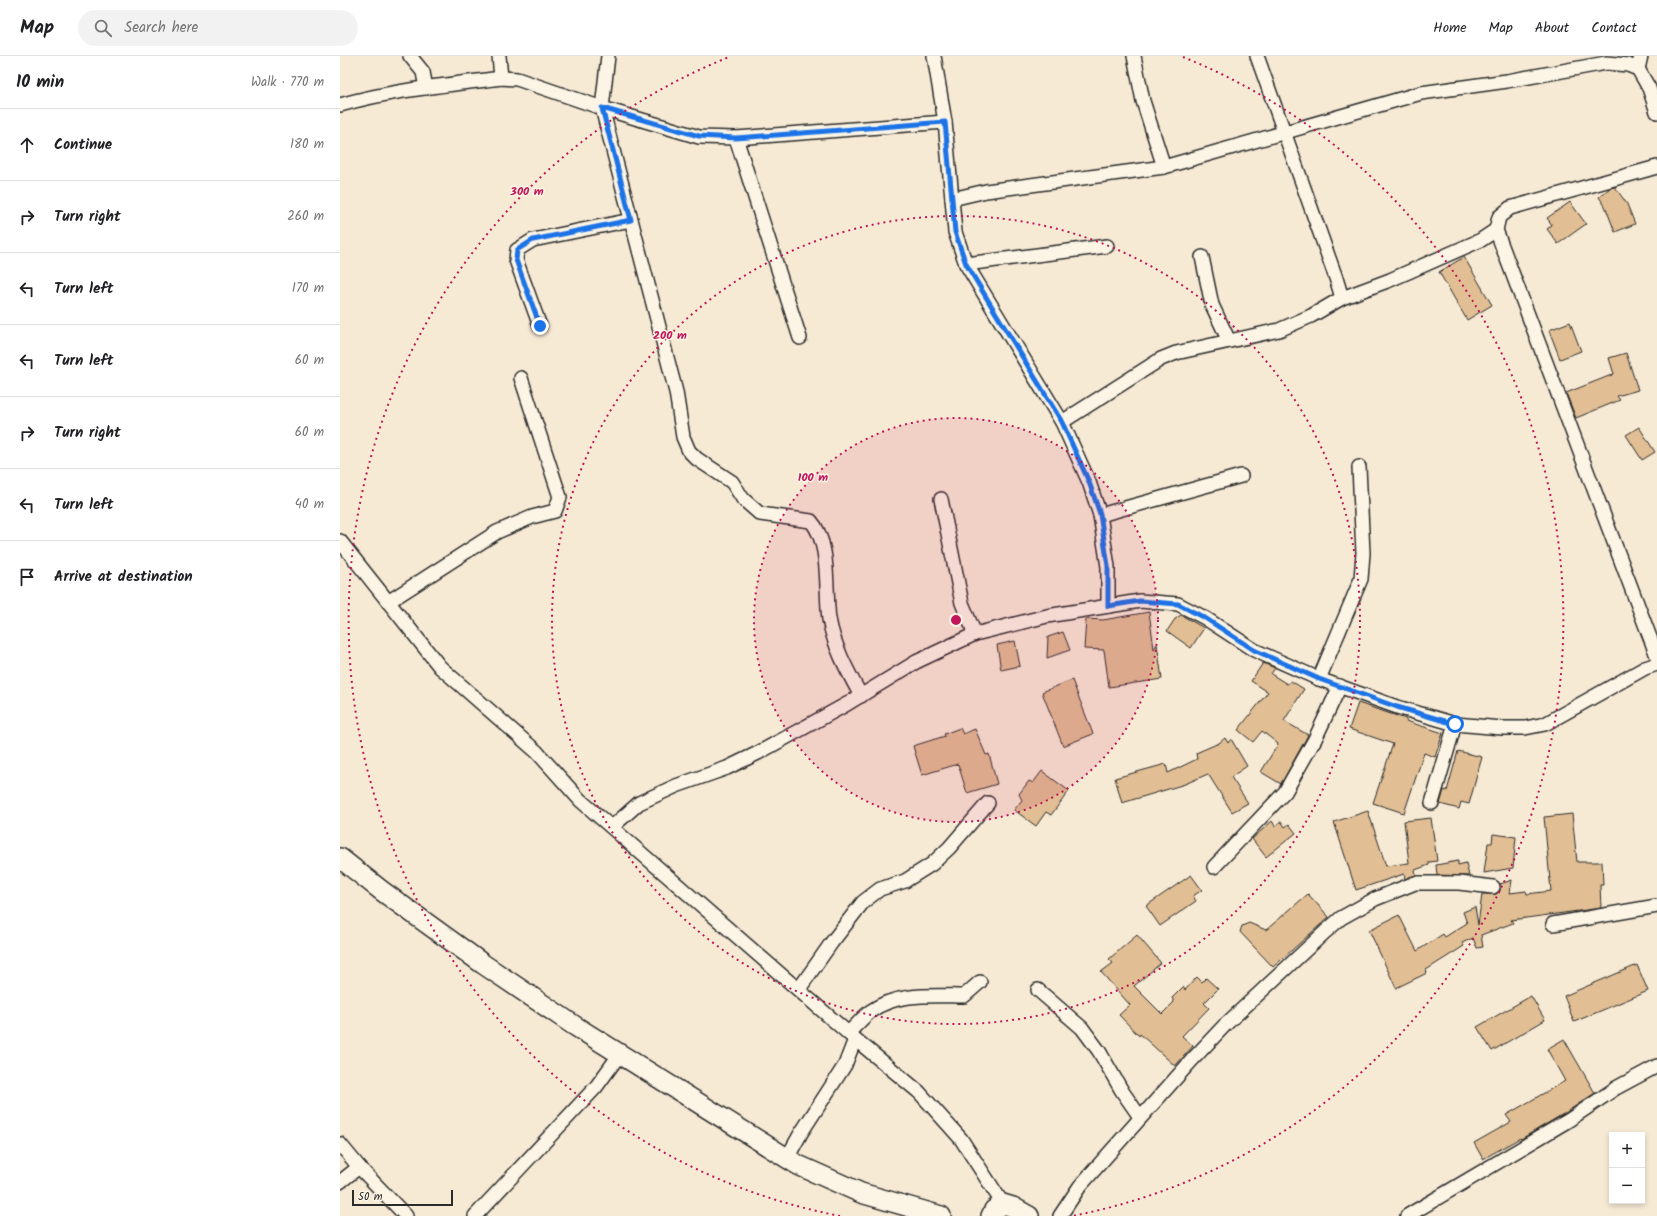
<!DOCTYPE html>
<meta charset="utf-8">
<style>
body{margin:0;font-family:Kalam,sans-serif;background:#f2f2f2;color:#202124}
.controls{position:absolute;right:12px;bottom:12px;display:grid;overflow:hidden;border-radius:0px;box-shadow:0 2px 6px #0003}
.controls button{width:36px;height:36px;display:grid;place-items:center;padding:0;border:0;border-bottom:1px solid #e0e0e0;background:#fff;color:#202124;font:20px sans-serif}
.scale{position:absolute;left:12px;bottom:10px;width:101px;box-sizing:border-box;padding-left:4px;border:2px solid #2b2b2b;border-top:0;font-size:11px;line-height:14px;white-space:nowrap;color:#2b2b2b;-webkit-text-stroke:3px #fcf5e5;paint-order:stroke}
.stop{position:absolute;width:12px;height:12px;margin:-9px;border:3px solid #1a73e8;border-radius:50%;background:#fff}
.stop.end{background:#1a73e8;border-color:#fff;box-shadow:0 1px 4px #0008}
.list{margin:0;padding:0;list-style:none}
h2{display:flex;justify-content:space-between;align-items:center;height:52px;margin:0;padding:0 16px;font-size:17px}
h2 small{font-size:13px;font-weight:400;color:#757577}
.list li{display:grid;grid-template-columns:26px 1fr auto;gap:12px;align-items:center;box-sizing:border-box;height:72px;padding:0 16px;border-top:1px solid #e0e0e0}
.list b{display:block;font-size:15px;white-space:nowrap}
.list em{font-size:13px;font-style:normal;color:#757577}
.icon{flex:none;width:22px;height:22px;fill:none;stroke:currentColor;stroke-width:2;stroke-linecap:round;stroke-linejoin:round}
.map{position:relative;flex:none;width:1317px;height:1160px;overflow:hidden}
header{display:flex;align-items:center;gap:24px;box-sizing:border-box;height:56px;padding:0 20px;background:#fff;border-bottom:1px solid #e0e0e0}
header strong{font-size:19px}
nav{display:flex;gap:22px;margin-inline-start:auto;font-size:14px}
.search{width:280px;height:36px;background:#f2f2f2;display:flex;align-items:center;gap:10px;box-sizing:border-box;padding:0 14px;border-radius:22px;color:#757577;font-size:15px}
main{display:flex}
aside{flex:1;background:#fff}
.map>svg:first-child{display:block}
.building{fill:#e1be93;stroke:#2b2b2b}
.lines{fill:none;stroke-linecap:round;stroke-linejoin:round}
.minor-casing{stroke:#2b2b2b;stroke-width:16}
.secondary-casing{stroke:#2b2b2b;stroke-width:22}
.minor{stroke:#fcf5e5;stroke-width:13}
.secondary{stroke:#fcf5e5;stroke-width:19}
.route{stroke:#1a73e8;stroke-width:5}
.ring{fill:none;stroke:#c2185b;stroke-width:2;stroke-dasharray:2 4}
.centre{fill:#c2185b;stroke:#fcf5e5;stroke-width:2}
.ring-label{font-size:12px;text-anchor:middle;font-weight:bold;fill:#c2185b;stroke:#fcf5e5;stroke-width:3;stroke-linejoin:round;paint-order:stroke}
</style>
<header>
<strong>Map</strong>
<div class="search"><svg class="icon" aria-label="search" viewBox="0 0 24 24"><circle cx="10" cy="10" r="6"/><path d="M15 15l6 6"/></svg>Search here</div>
<nav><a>Home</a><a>Map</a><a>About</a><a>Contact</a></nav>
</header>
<main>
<aside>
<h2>10 min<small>Walk · 770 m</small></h2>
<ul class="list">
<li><svg class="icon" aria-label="ahead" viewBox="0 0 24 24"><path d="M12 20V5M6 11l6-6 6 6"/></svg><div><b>Continue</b></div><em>180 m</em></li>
<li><svg class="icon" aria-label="right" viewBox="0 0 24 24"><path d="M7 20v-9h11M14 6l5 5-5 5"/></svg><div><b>Turn right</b></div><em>260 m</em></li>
<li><svg class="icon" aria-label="left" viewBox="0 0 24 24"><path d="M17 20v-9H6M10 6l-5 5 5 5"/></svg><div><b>Turn left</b></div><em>170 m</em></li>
<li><svg class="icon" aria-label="left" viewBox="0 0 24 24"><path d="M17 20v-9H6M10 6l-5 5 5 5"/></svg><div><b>Turn left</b></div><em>60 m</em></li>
<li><svg class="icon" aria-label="right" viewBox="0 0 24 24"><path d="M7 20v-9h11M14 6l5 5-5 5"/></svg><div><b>Turn right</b></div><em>60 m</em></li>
<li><svg class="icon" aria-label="left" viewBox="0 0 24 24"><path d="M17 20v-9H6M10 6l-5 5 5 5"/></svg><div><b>Turn left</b></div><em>40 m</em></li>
<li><svg class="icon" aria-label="arrive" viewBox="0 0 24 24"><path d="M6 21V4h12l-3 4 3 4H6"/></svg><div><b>Arrive at destination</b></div></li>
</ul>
</aside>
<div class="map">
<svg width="1317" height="1160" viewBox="0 0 1317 1160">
<rect width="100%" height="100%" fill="#f7ead5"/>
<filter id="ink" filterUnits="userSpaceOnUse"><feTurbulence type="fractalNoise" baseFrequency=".025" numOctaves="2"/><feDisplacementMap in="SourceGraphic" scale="8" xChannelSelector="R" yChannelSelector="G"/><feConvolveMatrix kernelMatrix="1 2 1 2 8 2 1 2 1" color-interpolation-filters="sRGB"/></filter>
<g filter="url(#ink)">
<g class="building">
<path d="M 1275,131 L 1287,148 L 1295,168 L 1275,176 L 1265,150 L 1259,141 L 1270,132 Z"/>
<path d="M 1230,146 L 1246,168 L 1218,188 L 1207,173 L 1212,169 L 1207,162 Z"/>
<path d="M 1124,201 L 1152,249 L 1127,264 L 1099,216 Z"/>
<path d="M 1230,266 L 1241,295 L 1220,303 L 1209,274 Z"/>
<path d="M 1286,297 L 1298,334 L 1277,340 L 1280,344 L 1236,362 L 1226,337 L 1274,318 L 1269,302 Z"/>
<path d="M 1299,371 L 1315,396 L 1302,404 L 1286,379 Z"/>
<path d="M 809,556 L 814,593 L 817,588 L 822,623 L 769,631 L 764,594 L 744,593 L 746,563 L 763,564 Z"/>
<path d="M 841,559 L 864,572 L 851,592 L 827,575 L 835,563 Z"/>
<path d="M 723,576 L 730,594 L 707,602 L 708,581 Z"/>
<path d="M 675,585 L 680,610 L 661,614 L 657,589 Z"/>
<path d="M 923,607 L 935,612 L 931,618 L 947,628 L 951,625 L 964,633 L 944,665 L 968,679 L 941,728 L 921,716 L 938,688 L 922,675 L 913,686 L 898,674 L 928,636 L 911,625 Z"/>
<path d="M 732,624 L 753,678 L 723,690 L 702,636 Z"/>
<path d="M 1018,647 L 1066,663 L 1066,665 L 1103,677 L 1095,701 L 1084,697 L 1064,757 L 1033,747 L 1053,688 L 1009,673 Z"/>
<path d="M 620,672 L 623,678 L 635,673 L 646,699 L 649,698 L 657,728 L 627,737 L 618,708 L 582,719 L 573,690 L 605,680 L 604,678 Z"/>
<path d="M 885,682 L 888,687 L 891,683 L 907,710 L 891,721 L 908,747 L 892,756 L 868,718 L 845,728 L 782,747 L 775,722 L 826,708 L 828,717 L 857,703 L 856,697 L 879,687 Z"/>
<path d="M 1118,695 L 1142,701 L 1129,748 L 1121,746 L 1119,753 L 1100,748 L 1104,734 L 1107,735 Z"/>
<path d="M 702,715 L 729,735 L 711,759 L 706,756 L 696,770 L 674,754 L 682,744 L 679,738 L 689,725 L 693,727 Z"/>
<path d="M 1028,755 L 1046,810 L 1069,807 L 1064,765 L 1091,762 L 1097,805 L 1089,806 L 1089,809 L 1075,814 L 1076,819 L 1065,823 L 1064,818 L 1016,834 L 994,766 Z"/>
<path d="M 1232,758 L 1237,806 L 1262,806 L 1263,829 L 1260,829 L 1261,852 L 1171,864 L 1173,867 L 1141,879 L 1143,891 L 1137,892 L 1133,882 L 1122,887 L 1124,890 L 1086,914 L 1087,917 L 1056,932 L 1029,874 L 1059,859 L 1077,895 L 1103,878 L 1105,881 L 1127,867 L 1123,856 L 1135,851 L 1138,869 L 1142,838 L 1156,838 L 1160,835 L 1160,828 L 1172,824 L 1170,837 L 1186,835 L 1187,838 L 1211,835 L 1204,761 Z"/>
<path d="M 932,765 L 935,770 L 941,765 L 945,771 L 949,768 L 956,777 L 926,801 L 912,783 Z"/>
<path d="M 1153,778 L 1176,781 L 1173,812 L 1144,817 L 1148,787 L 1152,787 Z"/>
<path d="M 1118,805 L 1118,809 L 1126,807 L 1129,820 L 1097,819 L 1096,809 Z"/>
<path d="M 851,819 L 862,834 L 853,840 L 856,845 L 820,870 L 806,850 Z"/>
<path d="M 968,838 L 989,861 L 933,911 L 900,876 L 902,870 L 909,867 L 926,874 Z"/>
<path d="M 797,879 L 821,907 L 794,930 L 822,958 L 834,946 L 832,942 L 843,931 L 845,934 L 857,921 L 862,926 L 866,922 L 878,933 L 864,947 L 869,952 L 842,980 L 853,990 L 835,1010 L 800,978 L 799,980 L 779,959 L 790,949 L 761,916 L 773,907 L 769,903 Z"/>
<path d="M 1297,909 L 1308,935 L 1234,966 L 1224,940 Z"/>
<path d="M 1191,940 L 1205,964 L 1152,995 L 1137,971 Z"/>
<path d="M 1224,983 L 1255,1037 L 1225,1057 L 1181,1083 L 1180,1082 L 1143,1103 L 1134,1087 L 1171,1066 L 1166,1059 L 1225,1025 L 1207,993 Z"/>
</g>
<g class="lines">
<g class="minor-casing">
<g id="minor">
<path d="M 70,0 L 83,16 L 86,32"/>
<path d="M 159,0 L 161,22"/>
<path d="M 268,0 L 262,52 L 336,336 L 343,381 L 349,395 L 357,403 L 392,426 L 403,443 L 420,458 L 471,465 C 491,487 485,534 489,563 C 494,591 508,616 521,640"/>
<path d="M 594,0 L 605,66 L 615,176 L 626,208 L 722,366 L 749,426 L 760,459 L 768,511 L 768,550"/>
<path d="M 794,0 L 803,45 L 824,111"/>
<path d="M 917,0 L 996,222 L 1002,242"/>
<path d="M 1298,13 L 1301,0"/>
<path d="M 0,49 C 52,34 107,29 161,22 L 177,23 L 262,52 L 359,81 L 396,82 L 605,66"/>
<path d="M 396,82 L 460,282"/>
<path d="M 1317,111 L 1170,152 L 1159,161 L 1156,174 L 1317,600"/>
<path d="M 612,143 L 646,135 L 824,111 L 1081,37 L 1167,25 L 1266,7 L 1288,9 L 1298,13 L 1309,32 L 1317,56"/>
<path d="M 862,201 L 872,249 L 889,285"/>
<path d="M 626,208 L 767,190"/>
<path d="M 200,270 L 176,204 L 177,194 L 193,184 L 291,164"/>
<path d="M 722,366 L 821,303 L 836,297 L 939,274 L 971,260 L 1002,242 L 1050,224 L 1141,184 L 1156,174"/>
<path d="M 601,443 L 622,547 L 635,578"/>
<path d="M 760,459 L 901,420"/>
<path d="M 0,485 L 100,611 L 197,696 L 240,744 L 515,983 L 579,1036 L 621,1083 L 663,1148"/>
<path d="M 48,546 L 157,476 L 192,461 L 215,455 L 220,441 L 181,322"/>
<path d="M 979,623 L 1021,523 L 1023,497 L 1019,411"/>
<path d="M 1092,747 L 1115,668"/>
<path d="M 272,771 L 299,747 L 336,730 L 387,712 L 418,697 L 507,648 L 576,606 L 635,578 L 707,560 L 800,545 L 838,548 L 865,562 L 914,594 L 979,623 L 1057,651 L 1115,668 L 1162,672 L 1185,672 L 1205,668 L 1305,612 L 1317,608"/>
<path d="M 874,811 L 945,736 L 975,683 L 1000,630"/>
<path d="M 1213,868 L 1317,850"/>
<path d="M 459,933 L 492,886 L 523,846 L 540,833 L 565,825 L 592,808 L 609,792 L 648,747"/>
<path d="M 698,934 L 742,972 L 759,995 L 782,1035 L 800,1061"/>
<path d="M 508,977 C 516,970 523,961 531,955 C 557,936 594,940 624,940 L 640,926"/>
<path d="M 0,1088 L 19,1111 L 66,1160"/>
<path d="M 447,1102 L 461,1077 L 505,1009 L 515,983"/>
<path d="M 0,1126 L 19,1111"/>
<path d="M 135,1160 L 256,1031 L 280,998"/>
<path d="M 720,1160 L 740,1130 L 852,1004 L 884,970 L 985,876 L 1001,862 L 1035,843 L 1075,827 L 1119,827 L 1153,831"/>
<path d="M 1067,1160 L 1229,1064 L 1276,1032 L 1317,1010"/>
</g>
</g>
<g class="secondary-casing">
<g id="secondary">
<path d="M 0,802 L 42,835 L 143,908 L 235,970 L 458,1109 L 521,1137 L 601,1160"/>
<path d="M 651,1160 L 654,1154 L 663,1148 L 673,1151 L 689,1160"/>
</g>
</g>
<use href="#minor" class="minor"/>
<use href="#secondary" class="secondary"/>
</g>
</g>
<g class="lines" filter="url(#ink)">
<path class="route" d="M 200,270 L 176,204 L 177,194 L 193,184 L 291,164 L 262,52 L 359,80 L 396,82 L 605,66 L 615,176 L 626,208 L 722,366 L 749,426 L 760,458 L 768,510 L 768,550 L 800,545 L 838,548 L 865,562 L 914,594 L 979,623 L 1057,651 L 1115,668"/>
</g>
<circle cx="616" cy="564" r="202" fill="#c2185b" fill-opacity=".12"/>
<g class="ring">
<circle cx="616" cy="564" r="202"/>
<circle cx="616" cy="564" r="404"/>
<path d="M500 1160A607 607 0 0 1 389 1M843 1A607 607 0 0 1 732 1160"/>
</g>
<circle cx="616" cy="564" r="6" class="centre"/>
<g class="ring-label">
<text x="187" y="139">300 m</text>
<text x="330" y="283">200 m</text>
<text x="473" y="425">100 m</text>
</g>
</svg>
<div class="controls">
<button>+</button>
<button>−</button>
</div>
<div class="scale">50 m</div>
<div class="stop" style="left:1115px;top:668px"></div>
<div class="stop end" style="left:200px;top:270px"></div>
</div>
</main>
